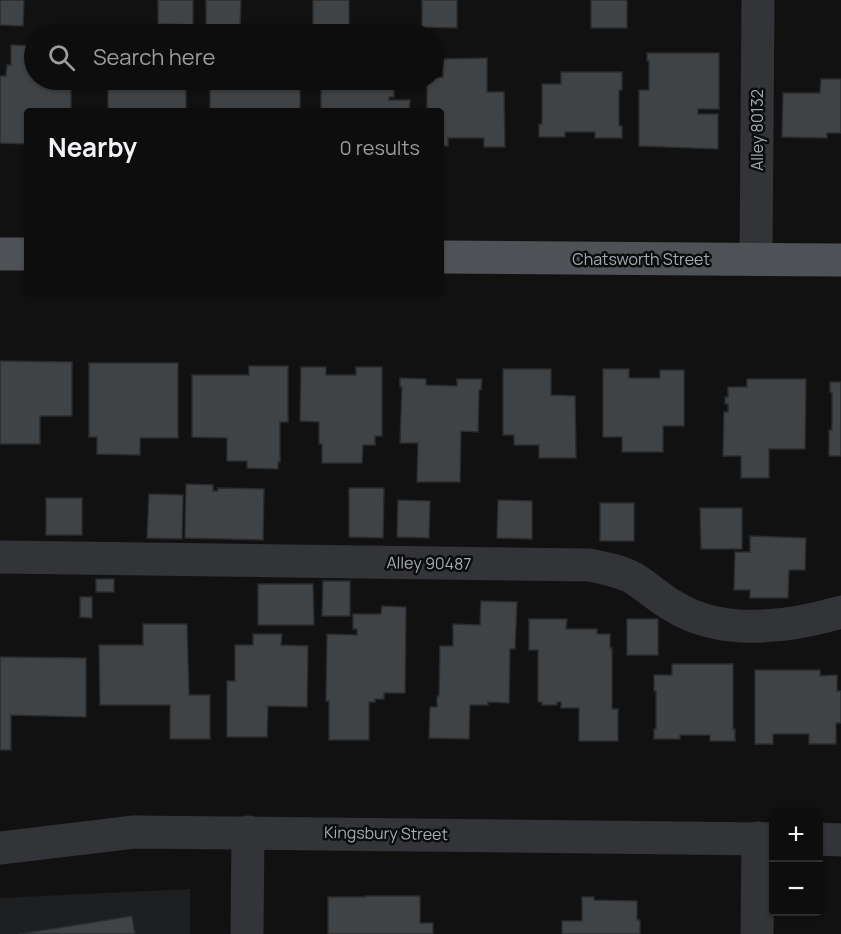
<!DOCTYPE html>
<meta charset="utf-8">
<style>
body{margin:0;font-family:Manrope,sans-serif;background:#1b1b1c;color:#f1f3f6}
.controls{position:absolute;right:18px;bottom:18px;display:grid;overflow:hidden;border-radius:6px;box-shadow:0 2px 4px #0004}
.controls button{width:54px;height:54px;display:grid;place-items:center;padding:0;border:0;border-bottom:2px solid #2d2d2e;background:#0d0d0e;color:#f1f3f6;font:30px sans-serif}
.list{margin:0;padding:0;list-style:none}
h2{display:flex;justify-content:space-between;align-items:center;height:78px;margin:0;padding:0 24px;font-size:26px}
h2 small{font-size:20px;font-weight:400;color:#9a9c9e}
.icon{flex:none;width:33px;height:33px;fill:none;stroke:currentColor;stroke-width:2;stroke-linecap:round;stroke-linejoin:round}
.map{position:relative;flex:none;width:841px;height:934px;overflow:hidden}
.search{position:absolute;background:#0d0d0e;box-shadow:0 2px 4px #0004;left:24px;top:24px;width:420px;height:66px;display:flex;align-items:center;gap:15px;box-sizing:border-box;padding:0 21px;border-radius:33px;color:#9a9c9e;font-size:22px}
.panel{position:absolute;background:#0d0d0e;box-shadow:0 2px 4px #0004;left:24px;top:108px;width:420px;height:186px;border-radius:6px}
.map>svg:first-child{display:block}
.built{fill:#1d1e1f}
.building{fill:#404345;stroke:#2b2c2e;stroke-width:1.5}
.lines{fill:none;stroke-linecap:round;stroke-linejoin:round}
.minor{stroke:#323437;stroke-width:33}
.major{stroke:#4e5256;stroke-width:33}
.labels{text-anchor:middle;dominant-baseline:central;stroke-width:5;stroke-linejoin:round;paint-order:stroke}
.street-label{font-size:16px;fill:#a3acb3;stroke:#0c0c0d}
</style>
<div class="map">
<svg width="841" height="934" viewBox="0 0 841 934">
<rect width="100%" height="100%" fill="#111112"/>
<path class="built" d="M 190,889 L 190,934 L 0,934 L 0,898 Z"/>
<g class="building">
<path d="M 0,0 L 24,0 L 23,26 L 0,25 Z"/>
<path d="M 158,0 L 193,0 L 193,25 L 158,24 Z"/>
<path d="M 206,0 L 241,0 L 240,29 L 229,29 L 229,26 L 206,25 Z"/>
<rect x="313" y="0" width="36" height="26"/>
<path d="M 422,0 L 457,0 L 457,28 L 422,27 Z"/>
<rect x="591" y="0" width="36" height="28"/>
<path d="M 176,26 L 193,27 L 193,34 L 176,34 Z"/>
<path d="M 11,45 L 34,46 L 34,80 L 71,80 L 71,111 L 27,111 L 27,144 L 0,143 L 0,76 L 6,76 L 7,65 L 11,65 Z"/>
<path d="M 647,53 L 719,53 L 719,109 L 698,109 L 698,114 L 718,114 L 718,149 L 639,146 L 639,90 L 649,90 L 649,61 L 647,61 Z"/>
<path d="M 487,58 L 487,92 L 504,92 L 505,147 L 484,147 L 484,138 L 448,138 L 448,146 L 441,146 L 441,111 L 427,111 L 427,80 L 443,77 L 443,59 Z"/>
<path d="M 561,72 L 622,72 L 622,90 L 619,90 L 619,126 L 622,126 L 622,138 L 595,138 L 595,132 L 565,132 L 565,137 L 539,137 L 539,124 L 542,124 L 542,84 L 561,84 Z"/>
<path d="M 821,79 L 841,79 L 841,133 L 827,133 L 827,138 L 782,137 L 783,93 L 820,93 Z"/>
<rect x="108" y="80" width="78" height="31"/>
<path d="M 205,80 L 300,80 L 300,111 L 210,111 L 210,85 L 205,85 Z"/>
<path d="M 321,80 L 394,80 L 394,97 L 389,97 L 389,100 L 410,100 L 409,111 L 321,111 Z"/>
<path d="M 0,361 L 72,362 L 72,416 L 40,416 L 40,444 L 0,444 Z"/>
<path d="M 89,363 L 178,363 L 178,438 L 140,438 L 140,455 L 97,454 L 97,437 L 89,437 Z"/>
<path d="M 249,366 L 288,366 L 288,422 L 280,422 L 280,462 L 278,462 L 278,469 L 247,468 L 247,461 L 227,461 L 227,438 L 192,437 L 192,375 L 249,375 Z"/>
<path d="M 301,367 L 326,367 L 326,375 L 356,375 L 356,367 L 382,367 L 382,436 L 375,436 L 375,445 L 363,445 L 362,463 L 322,463 L 322,444 L 319,444 L 319,422 L 300,421 Z"/>
<path d="M 503,369 L 551,369 L 551,395 L 575,396 L 576,458 L 539,458 L 539,445 L 514,445 L 514,435 L 503,435 Z"/>
<path d="M 603,369 L 629,369 L 629,378 L 660,378 L 660,370 L 684,370 L 684,426 L 663,426 L 663,452 L 622,452 L 622,437 L 603,437 Z"/>
<path d="M 400,378 L 426,379 L 426,385 L 457,386 L 457,379 L 482,379 L 481,390 L 479,390 L 478,432 L 461,431 L 460,482 L 417,482 L 418,443 L 400,443 L 402,387 L 400,387 Z"/>
<path d="M 747,379 L 806,379 L 805,449 L 769,449 L 769,478 L 741,478 L 741,456 L 723,456 L 724,412 L 728,412 L 728,404 L 725,404 L 725,397 L 728,397 L 728,387 L 747,387 Z"/>
<path d="M 830,382 L 841,382 L 841,456 L 829,456 L 829,430 L 832,430 L 832,392 L 830,392 Z"/>
<path d="M 186,484 L 213,485 L 213,491 L 218,491 L 218,488 L 264,489 L 263,540 L 185,538 Z"/>
<path d="M 349,488 L 384,488 L 383,538 L 349,537 Z"/>
<path d="M 149,494 L 183,495 L 182,539 L 147,538 Z"/>
<rect x="46" y="498" width="36" height="37"/>
<path d="M 398,500 L 430,501 L 429,538 L 397,537 Z"/>
<path d="M 498,500 L 532,501 L 532,539 L 497,538 Z"/>
<rect x="600" y="503" width="34" height="38"/>
<path d="M 700,508 L 742,508 L 742,549 L 701,549 Z"/>
<path d="M 750,536 L 806,538 L 805,570 L 789,570 L 788,598 L 750,598 L 750,590 L 734,590 L 735,552 L 750,552 Z"/>
<rect x="96" y="579" width="18" height="13"/>
<path d="M 323,581 L 350,581 L 350,616 L 322,616 Z"/>
<path d="M 258,584 L 313,584 L 314,625 L 258,625 Z"/>
<path d="M 80,597 L 92,597 L 92,618 L 80,617 Z"/>
<path d="M 481,601 L 517,602 L 515,649 L 510,649 L 509,703 L 488,702 L 488,705 L 470,705 L 469,739 L 429,738 L 430,707 L 437,707 L 437,696 L 439,696 L 440,646 L 453,646 L 453,624 L 480,625 Z"/>
<path d="M 382,606 L 406,607 L 405,693 L 384,693 L 384,699 L 375,699 L 375,702 L 369,702 L 369,740 L 329,740 L 329,701 L 326,701 L 327,634 L 357,635 L 357,629 L 353,629 L 353,614 L 381,614 Z"/>
<path d="M 529,619 L 567,619 L 566,629 L 597,629 L 597,634 L 610,634 L 610,648 L 612,648 L 612,709 L 618,709 L 618,741 L 579,741 L 579,708 L 561,708 L 561,702 L 557,702 L 557,705 L 542,705 L 542,702 L 538,702 L 538,650 L 529,650 Z"/>
<rect x="627" y="619" width="31" height="36"/>
<path d="M 143,624 L 187,624 L 189,695 L 210,695 L 210,739 L 170,739 L 170,705 L 100,705 L 99,645 L 143,645 Z"/>
<path d="M 253,634 L 282,634 L 281,645 L 308,646 L 307,707 L 268,706 L 267,737 L 227,737 L 227,681 L 235,681 L 235,645 L 253,645 Z"/>
<path d="M 0,657 L 86,658 L 86,717 L 11,715 L 11,750 L 0,750 Z"/>
<path d="M 672,664 L 733,664 L 733,729 L 735,729 L 735,741 L 710,741 L 710,735 L 680,735 L 680,739 L 654,739 L 654,729 L 656,729 L 656,691 L 654,691 L 654,675 L 672,675 Z"/>
<path d="M 755,670 L 820,670 L 820,676 L 837,675 L 837,691 L 841,691 L 841,723 L 836,723 L 836,744 L 809,744 L 809,734 L 773,734 L 773,744 L 755,744 Z"/>
<path d="M 365,896 L 420,896 L 420,923 L 433,923 L 433,934 L 328,934 L 328,897 L 365,897 Z"/>
<path d="M 582,897 L 594,897 L 594,900 L 637,901 L 637,920 L 640,920 L 640,934 L 562,934 L 562,921 L 582,921 Z"/>
<path d="M 132,916 L 135,934 L 19,934 Z"/>
</g>
<g class="lines">
<g class="minor">
<path d="M 756,259 L 758,0"/>
<path d="M 0,557 L 589,565 C 604,568 620,571 633,578 C 648,587 660,599 675,607 C 724,637 789,627 841,612"/>
<path d="M 818,839 L 841,840"/>
<path d="M 0,848 L 134,832 L 774,839"/>
<path d="M 247,934 L 248,832"/>
<path d="M 757,934 L 758,838"/>
</g>
<g class="major">
<path d="M 0,254 L 27,254"/>
<path d="M 441,257 L 841,260"/>
</g>
</g>
<g class="labels">
<g class="street-label">
<text transform="translate(757 130) rotate(-90)">Alley 80132</text>
<text x="641" y="259">Chatsworth Street</text>
<text transform="translate(429 563) rotate(1)">Alley 90487</text>
<text transform="translate(386 833) rotate(1)">Kingsbury Street</text>
</g>
</g>
</svg>
<div class="controls">
<button>+</button>
<button>−</button>
</div>
<div class="search"><svg class="icon" aria-label="search" viewBox="0 0 24 24"><circle cx="10" cy="10" r="6"/><path d="M15 15l6 6"/></svg>Search here</div>
<section class="panel">
<h2>Nearby<small>0 results</small></h2>
<ul class="list">
</ul>
</section>
</div>
